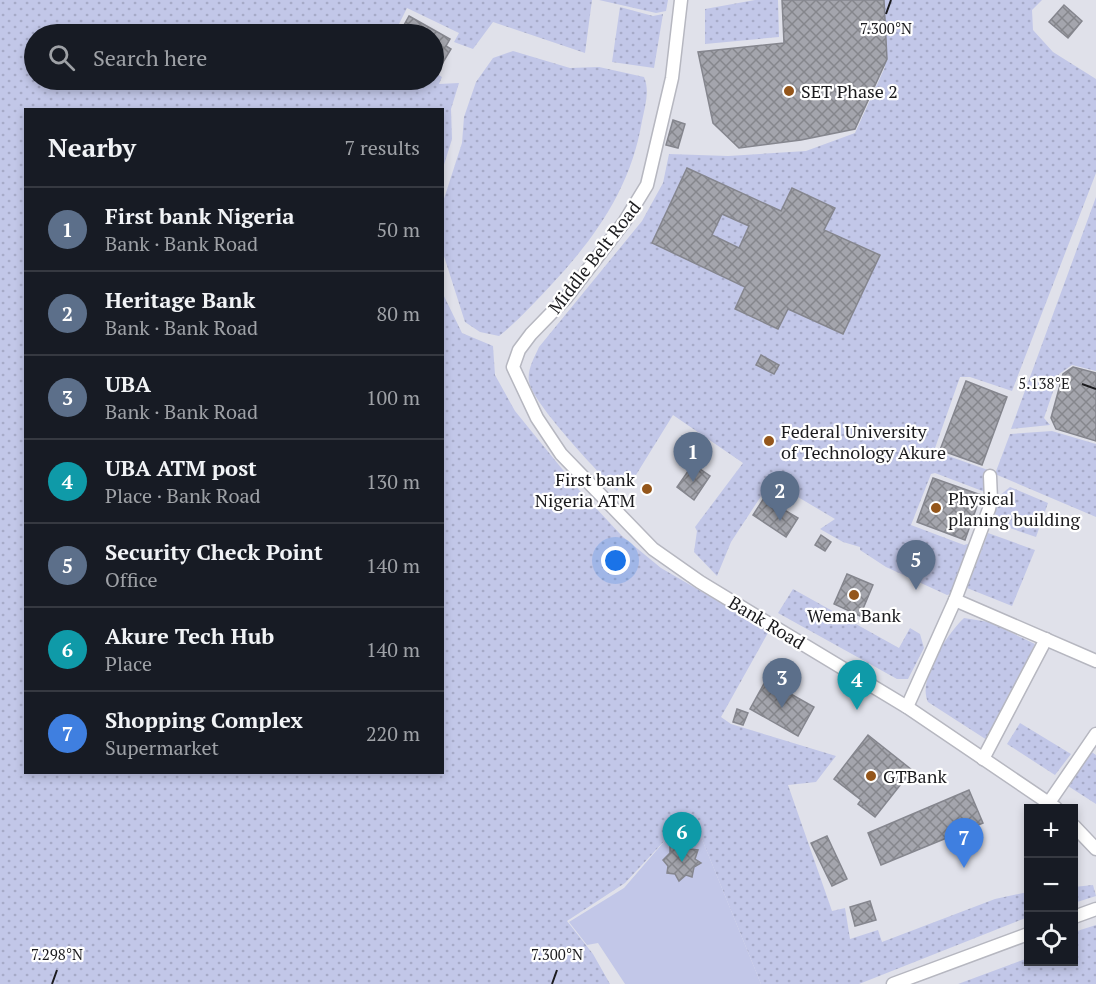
<!DOCTYPE html>
<meta charset="utf-8">
<style>
body{margin:0;font-family:"PT Serif",serif;background:#20242c;color:#f1f3f6}
.controls{position:absolute;right:18px;bottom:18px;display:grid;overflow:hidden;border-radius:0px;box-shadow:0 3px 9px #0003}
.controls button{width:54px;height:54px;display:grid;place-items:center;padding:0;border:0;border-bottom:2px solid #363941;background:#171b24;color:#f1f3f6;font:30px sans-serif}
.you{position:absolute;left:616px;top:561px;width:21px;height:21px;margin:-15px;border:4px solid #fff;border-radius:50%;background:#1a73e8;box-shadow:0 0 0 9px #1a73e833}
.badge{display:grid;place-items:center;width:39px;height:39px;border-radius:50%;background:#c7ac93;color:#fff;font-size:20px;font-weight:700}
.pin{position:absolute;translate:-50% -50px;filter:drop-shadow(0 2px 3px #0008)}
.pin::after{content:'';position:absolute;top:32px;width:21px;height:18px;background:inherit;clip-path:polygon(0 0,100% 0,50% 100%)}
.list{margin:0;padding:0;list-style:none}
h2{display:flex;justify-content:space-between;align-items:center;height:78px;margin:0;padding:0 24px;font-size:26px}
h2 small{font-size:20px;font-weight:400;color:#9ea1a6}
.list li{display:grid;grid-template-columns:39px 1fr auto;gap:18px;align-items:center;box-sizing:border-box;height:84px;padding:0 24px;border-top:2px solid #363941}
.list b{display:block;font-size:22px;white-space:nowrap}
.list p{margin:0;font-size:20px;white-space:nowrap;color:#9ea1a6}
.list em{font-size:20px;font-style:normal;color:#9ea1a6}
.icon{flex:none;width:33px;height:33px;fill:none;stroke:currentColor;stroke-width:2;stroke-linecap:round;stroke-linejoin:round}
.map{position:relative;flex:none;width:1096px;height:984px;overflow:hidden}
.search{position:absolute;background:#171b24;box-shadow:0 3px 9px #0003;left:24px;top:24px;width:420px;height:66px;display:flex;align-items:center;gap:15px;box-sizing:border-box;padding:0 21px;border-radius:33px;color:#9ea1a6;font-size:22px}
.panel{position:absolute;background:#171b24;box-shadow:0 3px 9px #0003;left:24px;top:108px;width:420px;height:666px;border-radius:0px}
.map>svg:first-child{display:block}
.grass{fill:url(#grass-dots)}
.green{fill:#c2c7e8}
.building{fill:url(#building-cross-hatch);stroke:#85868e;stroke-width:1.5;fill-rule:evenodd}
.lines{fill:none;stroke-linecap:round;stroke-linejoin:round}
.street-casing{stroke:#b6b7c0;stroke-width:15}
.street{stroke:#fff;stroke-width:12}
.ticks{fill:none;stroke:#1b1b1e;stroke-width:2}
.poi-dot{fill:#94561b;stroke:#fff;stroke-width:2}
.labels{text-anchor:middle;dominant-baseline:central;stroke-width:4.5;stroke-linejoin:round;paint-order:stroke}
.poi-label{font-size:18px;fill:#1b1b1e;stroke:#fff;text-anchor:start}
.street-label{font-size:18px;fill:#1b1b1e;stroke:#fff}
.ticks-label{font-size:15px;text-anchor:middle;fill:#1b1b1e;stroke:#fff;stroke-width:4.5;stroke-linejoin:round;paint-order:stroke}
</style>
<div class="map">
<svg width="1096" height="984" viewBox="0 0 1096 984">
<defs>
<pattern id="grass-dots" width="8" height="8" patternUnits="userSpaceOnUse" patternTransform="scale(1.5)"><rect width="8" height="8" fill="#c2c7e8"/><path d="M2 2h.1M6 6h.1" fill="none" stroke="#a6aac7" stroke-width="1.8" stroke-linecap="round"/></pattern>
<pattern id="building-cross-hatch" width="8" height="8" patternUnits="userSpaceOnUse" patternTransform="scale(1.5)"><rect width="8" height="8" fill="#a4a5ad"/><path d="M0 0l8 8M0 8l8-8" fill="none" stroke="#85868c"/></pattern>
</defs>
<rect width="100%" height="100%" fill="#e0e1ea"/>
<g class="grass">
<path d="M 0,0 L 592,0 L 585,53 L 493,22 L 473,49 L 454,42 L 459,33 L 407,8 L 394,34 L 34,34 L 34,80 L 430,80 L 437,74 L 442,77 L 439,84 L 459,83 L 451,109 L 452,139 L 443,168 L 442,110 L 26,110 L 26,772 L 442,772 L 443,294 L 462,333 L 493,346 L 495,375 L 515,411 L 580,491 L 622,536 L 661,568 L 769,631 L 721,717 L 731,724 L 836,756 L 816,782 L 788,785 L 832,911 L 845,908 L 850,939 L 878,930 L 882,942 L 995,899 L 1028,892 L 1028,917 L 859,984 L 761,984 L 697,827 L 669,836 L 625,883 L 567,921 L 593,954 L 610,984 L 0,984 Z"/>
<path d="M 599,0 L 668,0 L 666,11 L 656,13 Z"/>
<path d="M 755,0 L 778,0 L 779,37 L 705,44 L 705,9 Z"/>
<path d="M 882,0 L 1042,0 L 1032,10 L 1033,30 L 1053,52 L 1096,79 L 1096,173 L 1012,391 L 970,377 L 960,377 L 934,451 L 988,470 L 985,492 L 935,473 L 931,474 L 911,525 L 964,545 L 971,543 L 951,594 L 947,595 L 886,567 L 860,550 L 860,547 L 843,542 L 820,529 L 835,519 L 771,481 L 731,542 L 717,576 L 694,552 L 697,531 L 695,527 L 743,463 L 673,415 L 631,483 L 623,480 L 617,491 C 598,472 534,405 529,382 C 527,370 534,358 539,347 L 642,221 L 663,183 L 669,154 L 728,156 L 806,151 L 855,133 L 885,67 Z"/>
<path d="M 620,7 L 653,16 L 663,14 L 654,68 L 612,62 Z"/>
<path d="M 513,51 L 570,68 L 599,67 L 644,77 C 650,91 645,106 642,121 C 631,187 596,237 552,284 C 535,302 518,321 499,336 L 480,332 L 465,322 L 443,253 L 442,205 L 462,143 L 464,117 L 476,82 L 493,58 Z"/>
<path d="M 1096,197 L 1096,371 L 1072,365 L 1059,374 L 1044,418 L 1050,425 L 1011,429 Z"/>
<path d="M 1052,431 L 1096,444 L 1096,517 L 995,474 L 1010,434 Z"/>
<path d="M 1010,487 L 1048,503 L 1036,537 L 992,522 L 998,497 Z"/>
<path d="M 988,533 L 1035,550 L 1012,606 L 967,588 Z"/>
<path d="M 793,589 L 899,648 L 910,628 L 920,634 L 924,648 L 908,679 L 897,679 L 778,613 Z"/>
<path d="M 964,618 L 989,622 L 1035,644 L 987,740 L 928,702 C 917,679 947,634 964,618 Z"/>
<path d="M 1020,723 L 1071,754 L 1055,775 L 1007,744 Z"/>
<path d="M 1090,751 L 1096,755 L 1096,804 L 1068,786 Z"/>
<path d="M 1093,885 L 1096,896 L 1074,903 L 1074,887 Z"/>
<path d="M 1096,925 L 1096,984 L 958,984 L 1028,958 L 1028,962 L 1074,962 L 1074,932 Z"/>
</g>
<path class="green" d="M 697,827 L 761,984 L 625,984 L 598,943 L 587,945 L 569,922 L 624,888 L 669,836 Z"/>
<g class="building">
<path d="M 782,0 L 884,0 L 887,59 L 855,129 L 801,140 L 739,148 L 713,123 L 698,52 L 784,43 Z"/>
<path d="M 1064,5 L 1082,21 L 1068,38 L 1049,22 Z"/>
<path d="M 409,16 L 450,39 L 446,46 L 451,49 L 442,64 L 434,59 L 434,34 L 399,34 Z"/>
<path d="M 673,120 L 685,124 L 678,148 L 666,145 Z"/>
<path d="M 687,168 L 781,211 L 792,188 L 835,208 L 824,230 L 880,255 L 843,334 L 788,309 L 778,329 L 735,309 L 745,287 L 652,243 ZM 722,214 L 749,226 L 739,248 L 712,235 Z"/>
<path d="M 761,355 L 779,365 L 774,374 L 756,365 Z"/>
<path d="M 1073,367 L 1096,373 L 1096,441 L 1056,429 L 1051,418 L 1063,374 Z"/>
<path d="M 966,381 L 1007,397 L 982,465 L 940,450 Z"/>
<path d="M 693,464 L 710,476 L 694,500 L 677,487 Z"/>
<path d="M 933,478 L 981,495 L 965,540 L 917,522 Z"/>
<path d="M 764,498 L 798,518 L 786,537 L 753,515 Z"/>
<path d="M 821,535 L 831,542 L 825,551 L 815,545 Z"/>
<path d="M 847,574 L 873,585 L 860,616 L 834,604 Z"/>
<path d="M 766,680 L 814,707 L 798,736 L 750,709 Z"/>
<path d="M 737,709 L 748,713 L 743,725 L 733,722 Z"/>
<path d="M 868,735 L 912,770 L 875,817 L 858,804 L 861,800 L 834,779 Z"/>
<path d="M 969,790 L 983,823 L 881,865 L 868,833 Z"/>
<path d="M 827,836 L 847,879 L 832,886 L 811,843 Z"/>
<path d="M 684,842 L 690,849 L 698,850 L 695,859 L 701,863 L 694,867 L 692,877 L 686,875 L 679,881 L 675,874 L 667,873 L 668,866 L 663,860 L 670,853 L 670,846 L 676,847 Z"/>
<path d="M 870,901 L 876,920 L 855,926 L 850,907 Z"/>
</g>
<g class="lines">
<g class="street-casing">
<g id="street">
<path d="M 681,0 L 672,78 L 647,185 L 625,221 L 566,298 L 531,334 L 519,350 L 513,367 L 537,418 L 561,454 L 653,549 L 700,582 L 907,707 L 1056,808"/>
<path d="M 955,600 L 1096,661"/>
<path d="M 907,707 L 955,600 L 989,509 L 991,500 L 990,476"/>
<path d="M 983,759 L 1046,639"/>
<path d="M 1048,804 L 1096,734"/>
<path d="M 1074,826 L 1096,849"/>
<path d="M 1074,917 L 1096,909"/>
<path d="M 893,984 L 1028,934"/>
</g>
</g>
<use href="#street" class="street"/>
</g>
<path class="ticks" d="M 886,14 L 891,0M 1082,384 L 1096,389M 52,984 L 57,970M 552,984 L 557,970"/>
<g class="poi-dot">
<circle cx="789" cy="91" r="6"/>
<circle cx="769" cy="441" r="6"/>
<circle cx="647" cy="489" r="6"/>
<circle cx="936" cy="508" r="6"/>
<circle cx="854" cy="595" r="6"/>
<circle cx="871" cy="776" r="6"/>
</g>
<g class="labels">
<g class="poi-label">
<text x="801" y="91">SET Phase 2</text>
<text x="781" y="431">Federal University<tspan x="781" dy="21">of Technology Akure</tspan></text>
<text x="635" y="479" text-anchor="end">First bank<tspan x="635" dy="21">Nigeria ATM</tspan></text>
<text x="948" y="498">Physical<tspan x="948" dy="21">planing building</tspan></text>
<text x="854" y="615" text-anchor="middle">Wema Bank</text>
<text x="883" y="776">GTBank</text>
</g>
<g class="street-label">
<text transform="translate(594 257) rotate(-52)">Middle Belt Road</text>
<text transform="translate(767 622) rotate(31)">Bank Road</text>
</g>
</g>
<g class="ticks-label">
<text x="886" y="34">7.300°N</text>
<text x="1044" y="389">5.138°E</text>
<text x="57" y="960">7.298°N</text>
<text x="557" y="960">7.300°N</text>
</g>
</svg>
<div class="controls">
<button>+</button>
<button>−</button>
<button><svg class="icon" aria-label="locate" viewBox="0 0 24 24"><circle cx="12" cy="12" r="6"/><path d="M12 2v4M12 18v4M2 12h4M18 12h4"/></svg></button>
</div>
<div class="you"></div>
<div class="pin badge" style="left:693px;top:482px;background:#5c6f8a">1</div>
<div class="pin badge" style="left:780px;top:521px;background:#5c6f8a">2</div>
<div class="pin badge" style="left:782px;top:708px;background:#5c6f8a">3</div>
<div class="pin badge" style="left:857px;top:710px;background:#0f9aa8">4</div>
<div class="pin badge" style="left:916px;top:590px;background:#5c6f8a">5</div>
<div class="pin badge" style="left:682px;top:862px;background:#0f9aa8">6</div>
<div class="pin badge" style="left:964px;top:868px;background:#3f7fe0">7</div>
<div class="search"><svg class="icon" aria-label="search" viewBox="0 0 24 24"><circle cx="10" cy="10" r="6"/><path d="M15 15l6 6"/></svg>Search here</div>
<section class="panel">
<h2>Nearby<small>7 results</small></h2>
<ul class="list">
<li><span class="badge" style="background:#5c6f8a">1</span><div><b>First bank Nigeria</b><p>Bank · Bank Road</p></div><em>50 m</em></li>
<li><span class="badge" style="background:#5c6f8a">2</span><div><b>Heritage Bank</b><p>Bank · Bank Road</p></div><em>80 m</em></li>
<li><span class="badge" style="background:#5c6f8a">3</span><div><b>UBA</b><p>Bank · Bank Road</p></div><em>100 m</em></li>
<li><span class="badge" style="background:#0f9aa8">4</span><div><b>UBA ATM post</b><p>Place · Bank Road</p></div><em>130 m</em></li>
<li><span class="badge" style="background:#5c6f8a">5</span><div><b>Security Check Point</b><p>Office</p></div><em>140 m</em></li>
<li><span class="badge" style="background:#0f9aa8">6</span><div><b>Akure Tech Hub</b><p>Place</p></div><em>140 m</em></li>
<li><span class="badge" style="background:#3f7fe0">7</span><div><b>Shopping Complex</b><p>Supermarket</p></div><em>220 m</em></li>
</ul>
</section>
</div>
